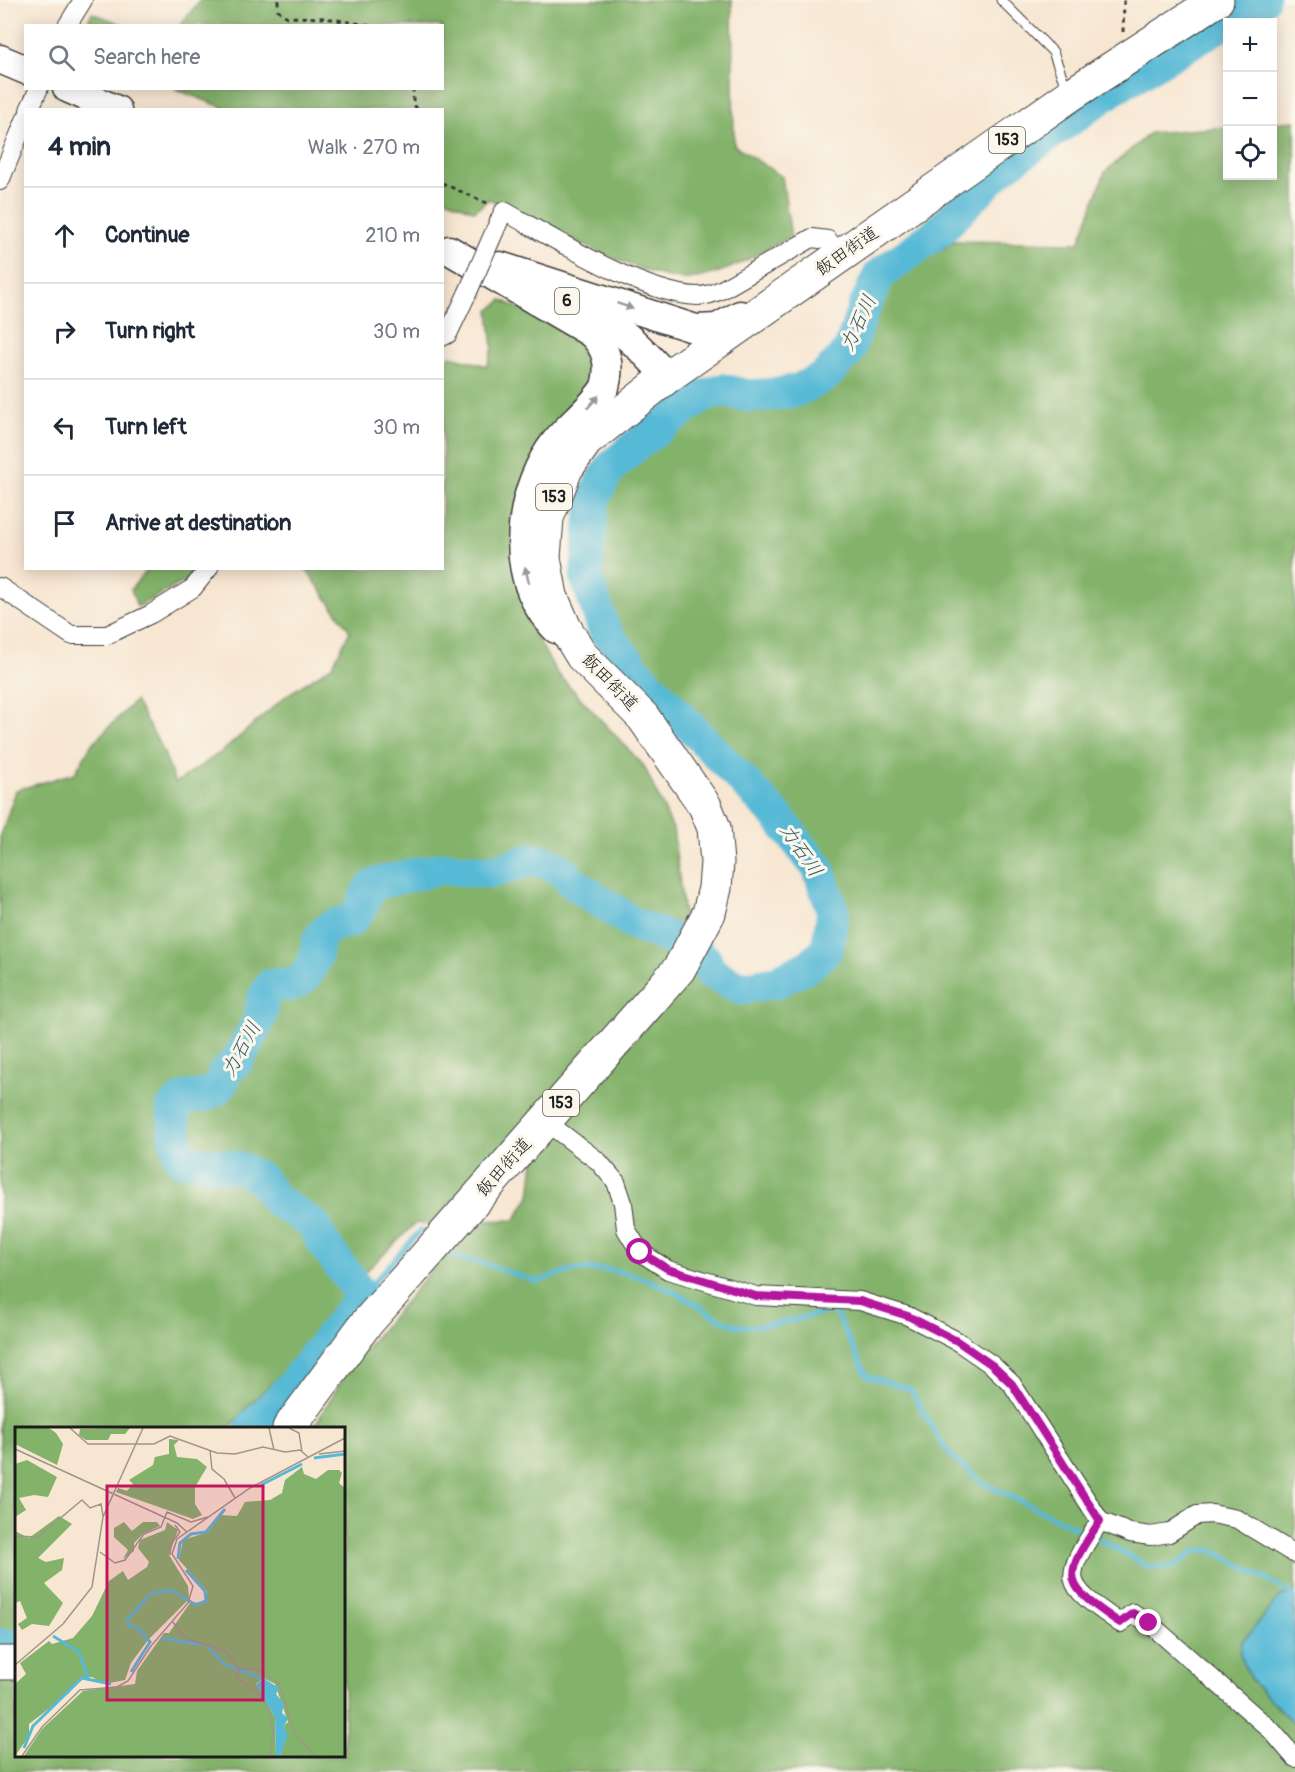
<!DOCTYPE html>
<meta charset="utf-8">
<style>
body{margin:0;font-family:Pangolin,"Klee One",sans-serif;background:#f6f6f7;color:#1f2937}
.controls{position:absolute;right:18px;top:18px;display:grid;overflow:hidden;border-radius:0px;box-shadow:0 3px 15px #0003}
.controls button{width:54px;height:54px;display:grid;place-items:center;padding:0;border:0;border-bottom:2px solid #e0e1e3;background:#fff;color:#1f2937;font:30px sans-serif}
.stop{position:absolute;width:18px;height:18px;margin:-14px;border:4px solid #b5179e;border-radius:50%;background:#fff}
.stop.end{background:#b5179e;border-color:#fff;box-shadow:0 2px 6px #0008}
.list{margin:0;padding:0;list-style:none}
h2{display:flex;justify-content:space-between;align-items:center;height:78px;margin:0;padding:0 24px;font-size:26px}
h2 small{font-size:20px;font-weight:400;color:#747a83}
.list li{display:grid;grid-template-columns:39px 1fr auto;gap:18px;align-items:center;box-sizing:border-box;height:96px;padding:0 24px;border-top:2px solid #e0e1e3}
.list b{display:block;font-size:22px;white-space:nowrap}
.list em{font-size:20px;font-style:normal;color:#747a83}
.icon{flex:none;width:33px;height:33px;fill:none;stroke:currentColor;stroke-width:2;stroke-linecap:round;stroke-linejoin:round}
.map{position:relative;flex:none;width:1295px;height:1772px;overflow:hidden}
.search{position:absolute;background:#fff;box-shadow:0 3px 15px #0003;left:24px;top:24px;width:420px;height:66px;display:flex;align-items:center;gap:15px;box-sizing:border-box;padding:0 21px;border-radius:0px;color:#747a83;font-size:22px}
.panel{position:absolute;background:#fff;box-shadow:0 3px 15px #0003;left:24px;top:108px;width:420px;height:462px;border-radius:0px}
.map>svg:first-child{display:block}
.forest{fill:#83b26b;stroke:#506744;stroke-width:1.5}
.water{fill:#57b9d6;stroke:#3a6a79;stroke-width:1.5}
.lines{fill:none;stroke-linecap:round;stroke-linejoin:round}
.stream{stroke:#57b9d6;stroke-width:5}
.river{stroke:#57b9d6;stroke-width:33}
.lane-casing{stroke:#3d3a37;stroke-width:11}
.street-casing{stroke:#3d3a37;stroke-width:20}
.primary-casing{stroke:#3d3a37;stroke-width:31}
.highway-casing{stroke:#3d3a37;stroke-width:35}
.path{stroke:#3d3a37;stroke-width:3;stroke-dasharray:4.5 4.5;stroke-linecap:butt}
.lane{stroke:#fff;stroke-width:9}
.street{stroke:#fff;stroke-width:18}
.primary{stroke:#fff;stroke-width:28}
.highway{stroke:#fff;stroke-width:33}
.street-bridge-casing{stroke:#3d3a37;stroke-width:20;stroke-linecap:butt}
.street-bridge{stroke:#fff;stroke-width:18}
.oneway{fill:#999}
.route{stroke:#b5179e;stroke-width:8}
.labels{text-anchor:middle;dominant-baseline:central;stroke-width:6;stroke-linejoin:round;paint-order:stroke}
.shield{fill:#fbf7ec;stroke:#5f5e5a;stroke-width:1.5}
.shield-label{font-size:16px;font-weight:bold;fill:#1c1c1c}
.street-label{font-size:18px;fill:#1c1c1c;stroke:#fbf7ec}
.water-label{font-size:20px;font-style:italic;fill:#345b66;stroke:#fbf7ec}
.inset-river{fill:none;stroke:#57b9d6;stroke-width:3}
.inset-road{fill:none;stroke:#9f9589;stroke-width:1.5}
.view{fill:#c2185b;fill-opacity:0.15;stroke:#c2185b;stroke-width:3}
.inset-edge{fill:none;stroke:#1c1c1c;stroke-width:3}
</style>
<div class="map">
<svg width="1295" height="1772" viewBox="0 0 1295 1772">
<rect width="100%" height="100%" fill="#fbf7ec"/>
<filter id="ink" filterUnits="userSpaceOnUse"><feTurbulence type="fractalNoise" baseFrequency=".0167" numOctaves="2"/><feDisplacementMap in="SourceGraphic" scale="12" xChannelSelector="R" yChannelSelector="G"/><feConvolveMatrix kernelMatrix="1 2 1 2 8 2 1 2 1" color-interpolation-filters="sRGB"/></filter>
<filter id="wash" filterUnits="userSpaceOnUse"><feTurbulence type="fractalNoise" baseFrequency=".008" numOctaves="4" result="noise"/><feDisplacementMap in="SourceGraphic" scale="24" xChannelSelector="R" yChannelSelector="G"/><feGaussianBlur stdDeviation="1.35" result="paint"/><feColorMatrix in="noise" values="0 0 0 0 0 0 0 0 0 0 0 0 0 0 0 0 0 1.4 0 .05"/><feComposite in="paint" operator="in"/></filter>
<g filter="url(#wash)">
<rect width="100%" height="100%" fill="#f7e6d1"/>
<g class="forest">
<path d="M 200,0 L 732,0 L 734,145 L 782,177 L 791,237 C 759,252 725,276 689,279 C 649,283 531,218 489,199 L 475,211 L 443,198 L 442,110 L 227,109 L 175,89 L 442,88 L 442,26 L 180,25 Z"/>
<path d="M 92,13 L 124,25 L 86,25 Z"/>
<path d="M 1295,121 L 1295,1592 L 1281,1596 L 1242,1642 L 1251,1680 L 1295,1725 L 1295,1772 L 0,1772 L 0,1678 L 16,1678 L 16,1756 L 344,1756 L 344,1428 L 313,1428 L 350,1367 L 473,1221 L 515,1220 L 530,1196 L 535,1152 L 695,972 L 735,990 L 752,992 L 816,973 L 835,946 L 840,913 L 831,873 L 786,813 L 656,676 L 629,654 L 601,613 L 593,583 L 593,549 L 606,496 L 616,473 L 637,448 L 676,418 L 713,402 L 790,404 L 842,375 L 864,337 L 883,287 L 954,241 L 1079,243 L 1105,172 L 1150,133 L 1227,127 L 1228,176 L 1272,176 L 1273,123 Z"/>
<path d="M 502,300 L 579,338 L 588,362 L 592,388 L 517,570 L 529,624 L 557,673 L 644,766 L 673,829 L 686,932 L 669,966 L 431,1224 L 416,1223 L 362,1275 L 348,1276 L 336,1313 L 289,1367 L 245,1409 L 230,1428 L 16,1428 L 16,1633 L 0,1634 L 0,837 L 16,790 L 75,773 L 91,745 L 135,701 L 163,750 L 175,783 L 224,750 L 287,695 L 332,666 L 350,631 L 306,569 L 442,568 L 443,359 L 451,356 L 487,366 L 493,348 L 489,311 Z"/>
<path d="M 148,569 L 199,569 L 191,578 L 137,607 L 131,589 Z"/>
</g>
<path class="water" d="M 1295,1592 L 1295,1725 L 1251,1680 L 1240,1654 L 1242,1642 L 1281,1596 Z"/>
<g class="lines">
<g class="stream">
<path d="M 446,1250 L 456,1258 L 482,1263 L 537,1282 C 596,1256 642,1273 694,1303 C 706,1310 721,1322 735,1325 C 763,1331 806,1316 834,1310 L 867,1376 L 910,1389 L 937,1436 L 952,1457 L 983,1483 L 1101,1540 L 1149,1567 L 1173,1567 L 1197,1550 L 1214,1551 L 1291,1593 L 1295,1599"/>
<path d="M 362,1295 L 421,1230 L 430,1237"/>
</g>
<g class="river">
<path d="M 251,1428 L 290,1388 L 362,1295 L 323,1243 L 314,1225 L 276,1200 L 261,1179 L 240,1168 L 182,1160 C 173,1146 177,1125 172,1108 L 187,1097 L 203,1096 L 214,1091 L 222,1083 L 224,1073 L 237,1061 L 260,1018 L 263,999 L 271,985 L 292,985 L 304,978 L 315,959 L 318,941 L 323,933 L 333,925 L 351,921 L 361,908 L 368,891 L 377,883 L 443,868 L 491,872 L 530,860 L 545,862 L 562,870 L 572,882 L 634,924 L 687,945 L 705,959 L 711,973 L 741,988 L 776,982 L 810,965 L 827,949 L 833,912 L 818,868 L 776,815 L 637,672 L 605,632 L 586,577 L 593,502 L 601,483 L 611,467 L 636,445 L 701,397 L 723,390 L 749,396 L 778,394 L 798,390 L 824,377 L 849,351 L 863,310 L 879,275 L 939,231 L 1001,169 L 1116,87 L 1263,0"/>
<path d="M 0,1645 L 16,1645"/>
</g>
</g>
</g>
<g filter="url(#ink)">
<g class="lines">
<g class="lane-casing">
<path id="lane" d="M 1001,0 L 1053,52 L 1067,90"/>
</g>
<g class="street-casing">
<g id="street">
<path d="M 67,26 L 83,0"/>
<path d="M 29,110 L 39,88"/>
<path d="M 0,181 L 26,118"/>
<path d="M 500,219 L 504,211 C 553,238 642,294 697,296 C 707,296 715,293 723,289 L 812,238 L 828,240 L 841,256"/>
<path d="M 442,337 L 448,334 L 467,294"/>
<path d="M 0,587 L 71,635 L 107,635 L 151,614 L 193,588 L 209,568"/>
<path d="M 545,1121 L 598,1161 L 616,1182 L 623,1203 L 626,1229 L 640,1252 L 668,1270 L 756,1296 L 860,1301 L 908,1316 L 957,1341 L 992,1365 L 1012,1384 L 1100,1521 L 1130,1533 L 1151,1536 L 1169,1533 L 1197,1515 L 1212,1514 L 1237,1519 L 1295,1554"/>
<path d="M 1100,1521 C 1061,1581 1062,1583 1120,1623 L 1133,1613 L 1149,1623 L 1272,1731 L 1295,1758"/>
</g>
</g>
<g class="primary-casing">
<g id="primary">
<path d="M 0,59 L 26,70"/>
<path d="M 67,88 L 117,110"/>
<path d="M 449,250 L 591,333 C 607,348 611,365 605,387 C 592,408 572,422 556,441 C 521,485 510,558 539,607 C 543,615 550,622 556,629"/>
<path d="M 500,266 L 696,329 L 717,328 L 740,315"/>
<path d="M 576,305 C 615,322 640,346 667,377"/>
</g>
</g>
<g class="highway-casing">
<g id="highway">
<path d="M 289,1428 L 364,1326 L 679,969 L 709,913 L 715,888 L 717,862 L 714,828 L 705,806 L 643,717 L 582,656 L 565,628 L 551,596 L 544,558 L 547,518 L 566,469 L 586,441 L 667,377 L 1069,96 L 1217,0"/>
<path d="M 0,1663 L 16,1663"/>
</g>
</g>
<g class="path">
<path d="M 278,0 L 278,10 L 287,17 L 326,18 L 373,26"/>
<path d="M 1123,32 L 1124,0"/>
<path d="M 413,88 L 413,104 L 418,110"/>
<path d="M 442,183 L 489,204"/>
</g>
<use href="#lane" class="lane"/>
<use href="#street" class="street"/>
<use href="#primary" class="primary"/>
<use href="#highway" class="highway"/>
<g class="street-bridge-casing">
<path id="street-bridge" d="M 467,294 L 500,219"/>
</g>
<use href="#street-bridge" class="street-bridge"/>
</g>
<defs><path id="oneway-solid" d="M-6-.8H1V-3.2L6.5 0L1 3.2V.8H-6Z" transform="scale(1.5)"/></defs>
<g class="oneway">
<use href="#oneway-solid" transform="translate(625 306) rotate(19)"/>
<use href="#oneway-solid" transform="translate(593 402) rotate(-48)"/>
<use href="#oneway-solid" transform="translate(527 575) rotate(-104)"/>
</g>
</g>
<g class="lines" filter="url(#ink)">
<path class="route" d="M 640,1252 L 668,1269 L 756,1296 L 860,1301 L 908,1316 L 957,1341 L 992,1365 L 1012,1384 L 1100,1521 C 1060,1580 1063,1584 1120,1623 L 1133,1613 L 1149,1623"/>
</g>
<g class="labels">
<g class="shield">
<rect x="989" y="127" width="36" height="26" rx="4.5"/>
<rect x="555" y="288" width="24" height="26" rx="4.5"/>
<rect x="536" y="484" width="36" height="26" rx="4.5"/>
<rect x="543" y="1090" width="36" height="26" rx="4.5"/>
</g>
<g class="shield-label">
<text x="1007" y="140">153</text>
<text x="567" y="301">6</text>
<text x="554" y="497">153</text>
<text x="561" y="1103">153</text>
</g>
<g class="street-label">
<text transform="translate(847 251) rotate(-35)">飯田街道</text>
<text transform="translate(610 682) rotate(46)">飯田街道</text>
<text transform="translate(504 1167) rotate(-48)">飯田街道</text>
</g>
<g class="water-label">
<text transform="translate(858 323) rotate(-65)">力石川</text>
<text transform="translate(801 850) rotate(56)">力石川</text>
<text transform="translate(241 1049) rotate(-61)">力石川</text>
</g>
</g>
<g transform="translate(15 1427)">
<rect width="330" height="330" fill="#f7e6d1"/>
<path d="M 0,1 L 34,1 L 41,6 L 48,17 L 42,38 L 0,17 ZM 115,1 L 110,7 L 96,7 L 93,13 L 71,13 L 64,8 L 65,2 ZM 154,12 L 164,13 L 159,18 L 162,30 L 182,32 L 192,40 L 180,60 L 180,77 L 187,88 L 178,92 L 101,65 L 103,61 L 112,64 L 118,57 L 114,53 L 138,38 L 140,30 L 154,27 ZM 12,33 L 42,50 L 33,70 L 19,68 L 4,71 L 11,83 L 0,90 L 0,37 ZM 287,40 L 289,47 L 301,52 L 313,43 L 324,43 L 327,46 L 324,56 L 330,61 L 330,329 L 265,329 L 272,309 L 269,299 L 273,295 L 260,257 L 248,251 L 241,257 L 260,290 L 261,329 L 9,329 L 27,302 L 68,264 L 120,257 L 122,244 L 149,206 L 154,206 L 175,176 L 191,175 L 192,164 L 164,133 L 168,113 L 193,105 L 206,88 L 222,89 L 230,75 L 255,73 L 267,66 L 270,53 ZM 44,89 L 57,97 L 23,131 L 31,135 L 49,131 L 47,143 L 29,156 L 48,176 L 34,199 L 17,197 L 7,203 L 3,197 L 12,191 L 5,174 L 0,176 L 0,104 L 14,111 ZM 109,95 L 117,104 L 128,95 L 142,95 L 145,99 L 128,107 L 119,116 L 119,124 L 108,132 L 113,123 L 99,110 L 99,101 ZM 152,95 L 163,103 L 154,128 L 173,159 L 174,172 L 133,213 L 116,236 L 110,253 L 89,257 L 77,250 L 65,251 L 54,266 L 14,297 L 14,309 L 0,329 L 0,257 L 11,247 L 5,236 L 34,214 L 37,217 L 58,211 L 77,189 L 94,154 L 108,144 L 113,153 L 132,140 L 134,135 L 123,121 L 125,113 L 150,103 Z" fill="#83b26b"/>
<path d="M 248,251 L 264,261 L 261,267 L 269,277 L 267,286 L 273,291 L 269,300 L 273,308 L 265,329 L 261,329 L 260,290 L 241,258 Z" fill="#57b9d6"/>
<path class="inset-river" d="M 299,31 L 330,27M 246,58 L 287,37M 163,132 L 165,116 L 176,107 L 191,105 L 210,82M 38,209 L 64,225 L 73,251M 147,211 L 187,218M 193,220 L 210,238 L 247,251M 116,245 L 135,215 L 123,201 L 114,199 L 112,193 L 131,172 L 137,166 L 156,163 L 181,178 L 191,174 L 190,164 L 171,143M 9,321 L 18,299 L 67,251 L 96,257"/>
<path class="inset-road" d="M 55,1 L 73,17 L 139,17 L 155,9 L 202,26 L 220,27 L 248,20 L 270,25 L 285,23 L 293,30M 254,1 L 259,23M 274,1 L 284,6 L 287,25M 0,22 L 162,96 L 172,105M 195,24 L 197,42 L 209,52 L 220,71M 304,27 L 330,24M 0,109 L 23,110 L 67,73 L 75,81 L 86,77 L 88,89M 85,125 L 100,136 L 110,133 L 129,107 L 146,100 L 152,85 L 176,95 L 193,90M 155,128 L 156,117 L 165,105 L 160,98M 157,194 L 172,212 L 211,224 L 224,242 L 241,242 L 264,256 L 279,305 L 299,329M 0,238 L 48,197 L 77,160 L 88,90 L 128,1M 224,242 L 221,250 L 245,268 L 254,282 L 258,302 L 256,329M 7,329 L 27,300 L 65,263 L 102,260 L 113,254 L 136,219 L 173,176 L 178,159 L 157,127 L 162,112 L 235,61 L 330,11"/>
<path class="view" d="M 92,59 L 248,59 L 248,273 L 92,273 Z"/>
<rect width="330" height="330" class="inset-edge"/>
</g>
</svg>
<div class="controls">
<button>+</button>
<button>−</button>
<button><svg class="icon" aria-label="locate" viewBox="0 0 24 24"><circle cx="12" cy="12" r="6"/><path d="M12 2v4M12 18v4M2 12h4M18 12h4"/></svg></button>
</div>
<div class="stop" style="left:640px;top:1252px"></div>
<div class="stop end" style="left:1149px;top:1623px"></div>
<div class="search"><svg class="icon" aria-label="search" viewBox="0 0 24 24"><circle cx="10" cy="10" r="6"/><path d="M15 15l6 6"/></svg>Search here</div>
<section class="panel">
<h2>4 min<small>Walk · 270 m</small></h2>
<ul class="list">
<li><svg class="icon" aria-label="ahead" viewBox="0 0 24 24"><path d="M12 20V5M6 11l6-6 6 6"/></svg><div><b>Continue</b></div><em>210 m</em></li>
<li><svg class="icon" aria-label="right" viewBox="0 0 24 24"><path d="M7 20v-9h11M14 6l5 5-5 5"/></svg><div><b>Turn right</b></div><em>30 m</em></li>
<li><svg class="icon" aria-label="left" viewBox="0 0 24 24"><path d="M17 20v-9H6M10 6l-5 5 5 5"/></svg><div><b>Turn left</b></div><em>30 m</em></li>
<li><svg class="icon" aria-label="arrive" viewBox="0 0 24 24"><path d="M6 21V4h12l-3 4 3 4H6"/></svg><div><b>Arrive at destination</b></div></li>
</ul>
</section>
</div>
